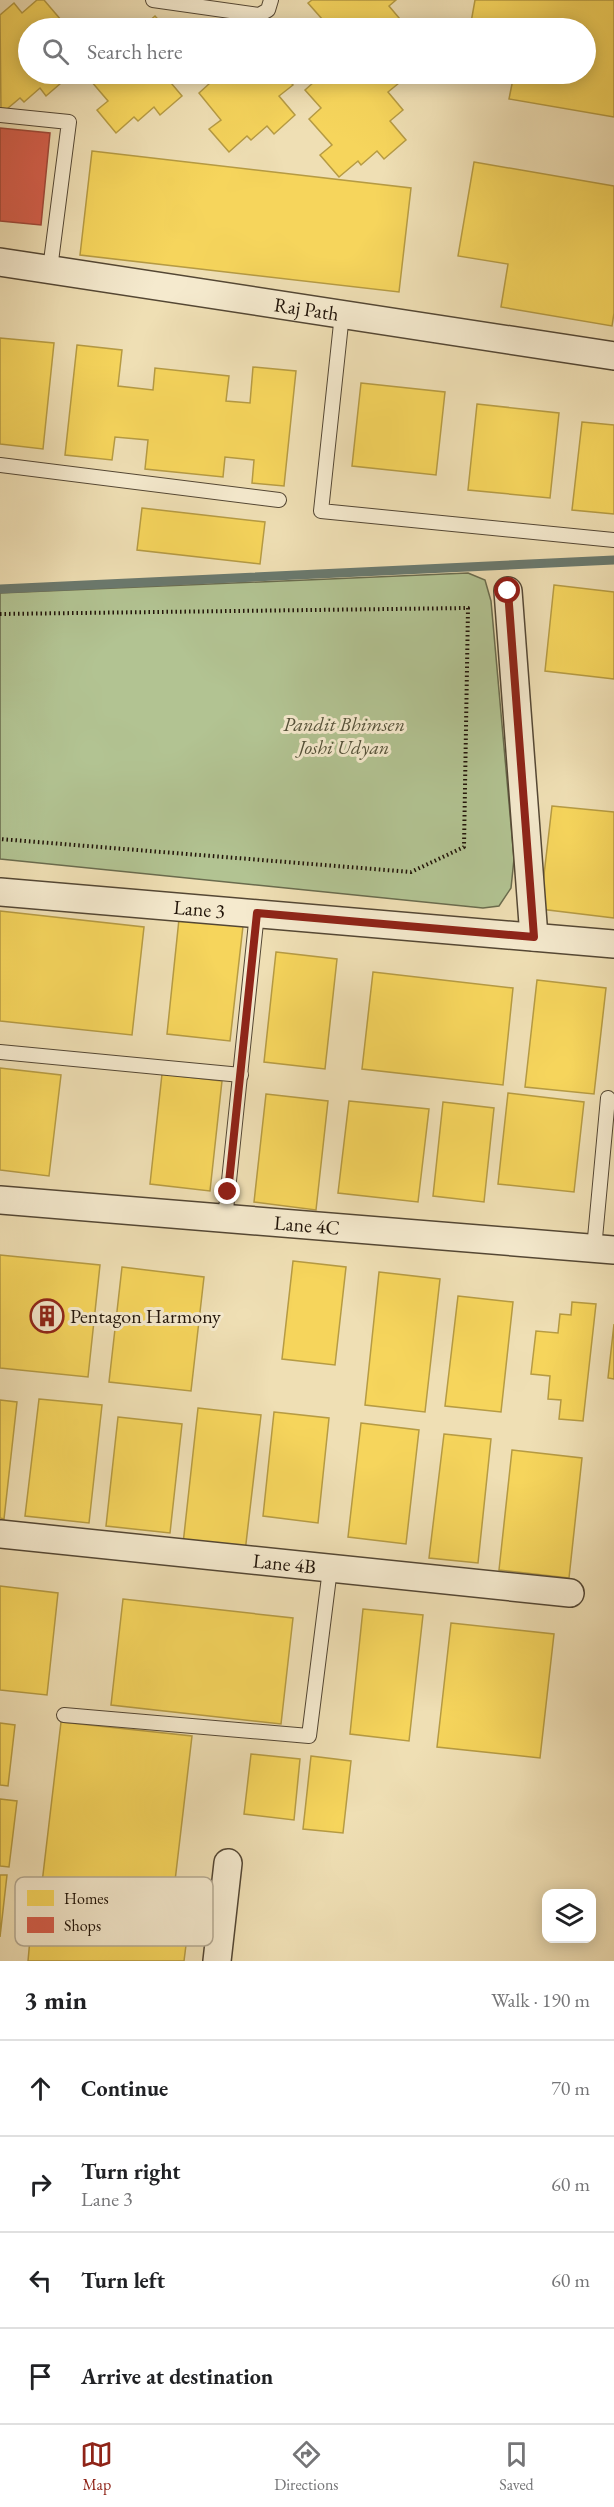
<!DOCTYPE html>
<meta charset="utf-8">
<style>
body{margin:0;font-family:"EB Garamond",serif;background:#f2f2f2;color:#202124}
.controls{position:absolute;right:18px;bottom:18px;display:grid;overflow:hidden;border-radius:12px;box-shadow:0 3px 15px #0003}
.controls button{width:54px;height:54px;display:grid;place-items:center;padding:0;border:0;border-bottom:2px solid #e0e0e0;background:#fff;color:#202124;font:30px sans-serif}
.stop{position:absolute;width:18px;height:18px;margin:-14px;border:4px solid #8f2418;border-radius:50%;background:#fff}
.stop.end{background:#8f2418;border-color:#fff;box-shadow:0 2px 6px #0008}
.list{margin:0;padding:0;list-style:none}
h2{display:flex;justify-content:space-between;align-items:center;height:78px;margin:0;padding:0 24px;font-size:26px}
h2 small{font-size:20px;font-weight:400;color:#757577}
.list li{display:grid;grid-template-columns:39px 1fr auto;gap:18px;align-items:center;box-sizing:border-box;height:96px;padding:0 24px;border-top:2px solid #e0e0e0}
.list b{display:block;font-size:22px;white-space:nowrap}
.list p{margin:0;font-size:20px;white-space:nowrap;color:#757577}
.list em{font-size:20px;font-style:normal;color:#757577}
.icon{flex:none;width:33px;height:33px;fill:none;stroke:currentColor;stroke-width:2;stroke-linecap:round;stroke-linejoin:round}
.map{position:relative;flex:none;width:614px;height:1961px;overflow:hidden}
.search{position:absolute;background:#fff;box-shadow:0 3px 15px #0003;left:18px;right:18px;top:18px;height:66px;display:flex;align-items:center;gap:15px;box-sizing:border-box;padding:0 21px;border-radius:33px;color:#757577;font-size:22px}
.sheet{height:462px;background:#fff}
nav{display:flex;justify-content:space-around;align-items:center;box-sizing:border-box;height:84px;border-top:2px solid #e0e0e0;background:#fff;font-size:16px;color:#757577}
nav a{display:grid;justify-items:center;gap:3px}
nav .on{color:#8f2418}
.map>svg:first-child{display:block}
.green{fill:#b2c392;stroke:#6a6c4e;stroke-width:1.5}
.homes{fill:#f6d55c;stroke:#b69b43;stroke-width:1.5}
.shops{fill:#d6604d;stroke:#a04939;stroke-width:1.5}
.lines{fill:none;stroke-linecap:round;stroke-linejoin:round}
.stream{stroke:#6a796e;stroke-width:9}
.service-casing{stroke:#544734;stroke-width:16}
.minor-casing{stroke:#544734;stroke-width:30}
.path{stroke:#211409;stroke-width:4;stroke-dasharray:1.5 3;stroke-linecap:butt}
.service{stroke:#f5eace;stroke-width:14}
.minor{stroke:#f5eace;stroke-width:27}
.route{stroke:#8f2418;stroke-width:8}
.labels{text-anchor:middle;dominant-baseline:central;stroke-width:6;stroke-linejoin:round;paint-order:stroke}
.street-label{font-size:20px;fill:#211409;stroke:#f5eace}
.park-label{font-size:20px;font-style:italic;fill:#545139;stroke:#f5eace}
.poi-label{font-size:20px;fill:#211409;stroke:#f5eace;text-anchor:start}
.key{fill:#f5eace;stroke:#b5aa93;stroke-width:1.5}
.key-label{font-size:16px;fill:#211409}
</style>
<div class="map">
<svg width="614" height="1961" viewBox="0 0 614 1961">
<rect width="100%" height="100%" fill="#efdfb4"/>
<filter id="stains"><feTurbulence type="fractalNoise" baseFrequency=".00333" numOctaves="4"/><feColorMatrix values="0 0 0 0 .2 0 0 0 0 .09 0 0 0 0 .02 0 0 0 .5 -.17"/></filter>
<radialGradient id="worn" r=".72"><stop offset=".6" stop-color="#630" stop-opacity="0"/><stop offset="1" stop-color="#630" stop-opacity=".3"/></radialGradient>
<path class="green" d="M 468,573 L 485,580 L 491,601 L 514,859 L 511,888 L 499,906 L 483,908 L 0,859 L 0,593 Z"/>
<g class="homes">
<path d="M 37,0 L 44,0 L 61,20 L 51,28 L 28,28 L 28,74 L 65,74 L 68,77 L 46,96 L 40,88 L 24,102 L 20,98 L 1,114 L 0,15 L 14,3 L 22,13 Z"/>
<path d="M 312,0 L 396,0 L 389,6 L 405,25 L 400,28 L 330,28 L 308,3 Z"/>
<path d="M 475,0 L 614,0 L 614,117 L 509,99 L 514,74 L 586,74 L 586,28 L 470,28 Z"/>
<path d="M 155,16 L 166,28 L 141,28 Z"/>
<path d="M 128,22 L 133,28 L 121,28 Z"/>
<path d="M 85,74 L 171,74 L 166,77 L 182,96 L 160,115 L 154,107 L 138,121 L 134,117 L 116,133 L 97,110 L 108,101 Z"/>
<path d="M 202,74 L 283,74 L 293,85 L 279,96 L 295,115 L 274,134 L 267,126 L 251,140 L 247,136 L 229,152 L 209,129 L 221,120 L 199,93 L 210,83 Z"/>
<path d="M 323,74 L 332,74 L 337,79 L 343,74 L 358,74 L 360,76 L 363,74 L 390,74 L 399,83 L 388,92 L 403,110 L 390,121 L 406,140 L 384,159 L 377,151 L 361,165 L 358,161 L 339,177 L 320,155 L 332,145 L 309,119 L 321,108 L 305,90 Z"/>
<path d="M 92,151 L 411,188 L 399,292 L 80,255 Z"/>
<path d="M 474,162 L 614,186 L 614,313 L 612,326 L 501,307 L 508,264 L 458,256 Z"/>
<path d="M 0,338 L 54,343 L 43,449 L 0,444 Z"/>
<path d="M 77,345 L 122,350 L 118,386 L 153,390 L 155,368 L 229,376 L 226,401 L 250,403 L 253,367 L 296,371 L 284,486 L 252,483 L 254,460 L 225,457 L 223,477 L 145,469 L 148,440 L 115,437 L 112,460 L 65,455 Z"/>
<path d="M 361,383 L 445,392 L 436,475 L 352,466 Z"/>
<path d="M 477,404 L 559,413 L 550,498 L 468,490 Z"/>
<path d="M 582,422 L 614,425 L 614,514 L 572,510 Z"/>
<path d="M 142,508 L 265,522 L 260,564 L 137,550 Z"/>
<path d="M 554,585 L 614,592 L 614,679 L 545,671 Z"/>
<path d="M 552,806 L 614,812 L 614,918 L 540,909 Z"/>
<path d="M 0,911 L 144,927 L 132,1035 L 0,1021 Z"/>
<path d="M 179,919 L 243,926 L 230,1041 L 167,1034 Z"/>
<path d="M 276,952 L 337,959 L 325,1069 L 264,1062 Z"/>
<path d="M 373,972 L 513,988 L 503,1085 L 362,1069 Z"/>
<path d="M 537,980 L 606,988 L 594,1094 L 525,1087 Z"/>
<path d="M 0,1068 L 61,1075 L 49,1176 L 0,1170 Z"/>
<path d="M 162,1074 L 222,1081 L 210,1191 L 150,1184 Z"/>
<path d="M 508,1093 L 584,1102 L 574,1192 L 498,1184 Z"/>
<path d="M 266,1094 L 328,1101 L 316,1210 L 254,1202 Z"/>
<path d="M 349,1101 L 429,1109 L 418,1202 L 338,1193 Z"/>
<path d="M 443,1102 L 494,1108 L 484,1202 L 433,1196 Z"/>
<path d="M 0,1255 L 100,1265 L 88,1377 L 0,1368 Z"/>
<path d="M 293,1261 L 346,1267 L 335,1365 L 282,1359 Z"/>
<path d="M 122,1267 L 204,1277 L 191,1391 L 109,1382 Z"/>
<path d="M 379,1272 L 440,1279 L 425,1412 L 365,1405 Z"/>
<path d="M 458,1296 L 513,1302 L 501,1412 L 445,1406 Z"/>
<path d="M 572,1302 L 596,1304 L 583,1421 L 559,1419 L 561,1400 L 548,1399 L 550,1376 L 531,1374 L 536,1331 L 558,1333 L 560,1314 L 571,1315 Z"/>
<path d="M 614,1324 L 614,1379 L 608,1378 Z"/>
<path d="M 39,1399 L 102,1405 L 89,1523 L 25,1516 Z"/>
<path d="M 0,1400 L 17,1402 L 4,1519 L 0,1518 Z"/>
<path d="M 198,1408 L 261,1415 L 245,1552 L 183,1544 Z"/>
<path d="M 274,1412 L 329,1418 L 318,1523 L 263,1516 Z"/>
<path d="M 118,1417 L 182,1424 L 170,1533 L 106,1526 Z"/>
<path d="M 361,1423 L 419,1430 L 406,1544 L 348,1537 Z"/>
<path d="M 444,1434 L 491,1439 L 478,1563 L 429,1558 Z"/>
<path d="M 512,1450 L 582,1458 L 569,1578 L 499,1570 Z"/>
<path d="M 0,1586 L 58,1593 L 47,1695 L 0,1690 Z"/>
<path d="M 123,1599 L 293,1618 L 281,1724 L 111,1705 Z"/>
<path d="M 363,1609 L 423,1615 L 409,1741 L 350,1734 Z"/>
<path d="M 451,1623 L 554,1634 L 540,1758 L 437,1747 Z"/>
<path d="M 61,1722 L 192,1736 L 173,1898 L 42,1883 Z"/>
<path d="M 0,1723 L 15,1725 L 8,1786 L 0,1785 Z"/>
<path d="M 251,1754 L 300,1759 L 294,1820 L 244,1814 Z"/>
<path d="M 311,1756 L 351,1761 L 343,1833 L 303,1829 Z"/>
<path d="M 0,1799 L 17,1801 L 9,1867 L 0,1866 Z"/>
<path d="M 0,1875 L 7,1875 L 0,1937 Z"/>
<path d="M 31,1928 L 186,1945 L 184,1961 L 28,1961 Z"/>
</g>
<path class="shops" d="M 0,128 L 50,133 L 41,225 L 0,221 Z"/>
<g class="lines">
<path class="stream" d="M 0,589 L 614,560"/>
<g class="service-casing">
<g id="service">
<path d="M 153,0 L 259,15 L 268,10 L 271,0"/>
<path d="M 0,115 L 69,122 L 50,269"/>
<path d="M 342,314 L 321,511 L 614,540"/>
<path d="M 0,465 L 279,500"/>
<path d="M 0,1052 L 241,1075"/>
<path d="M 225,1219 L 257,913"/>
<path d="M 594,1249 L 608,1098"/>
<path d="M 64,1715 L 309,1736 L 330,1569"/>
</g>
</g>
<g class="minor-casing">
<g id="minor">
<path id="s1" d="M 0,262 L 614,356"/>
<path d="M 508,591 L 534,937"/>
<path id="s2" d="M 0,892 L 614,944"/>
<path id="s3" d="M 0,1200 L 614,1250"/>
<path id="s4" d="M 0,1534 L 570,1593"/>
<path d="M 217,1961 L 228,1863"/>
</g>
</g>
<path class="path" d="M 0,614 L 468,608 L 464,847 L 411,872 L 0,839"/>
<use href="#service" class="service"/>
<use href="#minor" class="minor"/>
</g>
<g class="lines">
<path class="route" d="M 228,1192 L 257,913 L 534,937 L 508,591"/>
</g>
<defs>
<g id="building-ring" transform="scale(1.725)"><circle r="9.5" fill="#f5eace" stroke="#8f2418" stroke-width="1.5"/><path d="M-4-6H4V6H1V3H-1V6H-4ZM-2.5-4.3h1.7v1.8h-1.7ZM.8-4.3h1.7v1.8H.8ZM-2.5-1h1.7V.8h-1.7ZM.8-1h1.7V.8H.8Z" fill="#8f2418"/></g>
</defs>
<g fill-rule="evenodd">
<use href="#building-ring" x="47" y="1316"/>
</g>
<g class="labels">
<g class="street-label">
<text stroke="none"><textPath href="#s1" startOffset="310">Raj Path</textPath></text>
<text stroke="none"><textPath href="#s2" startOffset="200">Lane 3</textPath></text>
<text stroke="none"><textPath href="#s3" startOffset="308">Lane 4C</textPath></text>
<text stroke="none"><textPath href="#s4" startOffset="286">Lane 4B</textPath></text>
</g>
<g class="park-label">
<text x="344" y="724">Pandit Bhimsen<tspan x="344" dy="23">Joshi Udyan</tspan></text>
</g>
<g class="poi-label">
<text x="70" y="1316">Pentagon Harmony</text>
</g>
</g>
<rect x="15" y="1877" width="198" height="69" rx="9" class="key"/>
<rect x="27" y="1890" width="27" height="16" fill="#f6d55c"/>
<rect x="27" y="1917" width="27" height="16" fill="#d6604d"/>
<g class="key-label">
<text x="64" y="1904">Homes</text>
<text x="64" y="1931">Shops</text>
</g>
<rect width="100%" height="100%" filter="url(#stains)"/>
<rect width="100%" height="100%" fill="url(#worn)"/>
</svg>
<div class="controls">
<button><svg class="icon" aria-label="layers" viewBox="0 0 24 24"><path d="M12 4l9 5-9 5-9-5zM3 14l9 5 9-5"/></svg></button>
</div>
<div class="stop" style="left:508px;top:591px"></div>
<div class="stop end" style="left:228px;top:1192px"></div>
<div class="search"><svg class="icon" aria-label="search" viewBox="0 0 24 24"><circle cx="10" cy="10" r="6"/><path d="M15 15l6 6"/></svg>Search here</div>
</div>
<section class="sheet">
<h2>3 min<small>Walk · 190 m</small></h2>
<ul class="list">
<li><svg class="icon" aria-label="ahead" viewBox="0 0 24 24"><path d="M12 20V5M6 11l6-6 6 6"/></svg><div><b>Continue</b></div><em>70 m</em></li>
<li><svg class="icon" aria-label="right" viewBox="0 0 24 24"><path d="M7 20v-9h11M14 6l5 5-5 5"/></svg><div><b>Turn right</b><p>Lane 3</p></div><em>60 m</em></li>
<li><svg class="icon" aria-label="left" viewBox="0 0 24 24"><path d="M17 20v-9H6M10 6l-5 5 5 5"/></svg><div><b>Turn left</b></div><em>60 m</em></li>
<li><svg class="icon" aria-label="arrive" viewBox="0 0 24 24"><path d="M6 21V4h12l-3 4 3 4H6"/></svg><div><b>Arrive at destination</b></div></li>
</ul>
</section>
<nav>
<a class="on"><svg class="icon" aria-label="map" viewBox="0 0 24 24"><path d="M3 6l6-2 6 2 6-2v14l-6 2-6-2-6 2zM9 4v14M15 6v14"/></svg>Map</a>
<a><svg class="icon" aria-label="directions" viewBox="0 0 24 24"><path d="M12 3l9 9-9 9-9-9zM9 14v-3h6M13 9l2 2-2 2"/></svg>Directions</a>
<a><svg class="icon" aria-label="saved" viewBox="0 0 24 24"><path d="M7 4h10v16l-5-4-5 4z"/></svg>Saved</a>
</nav>
